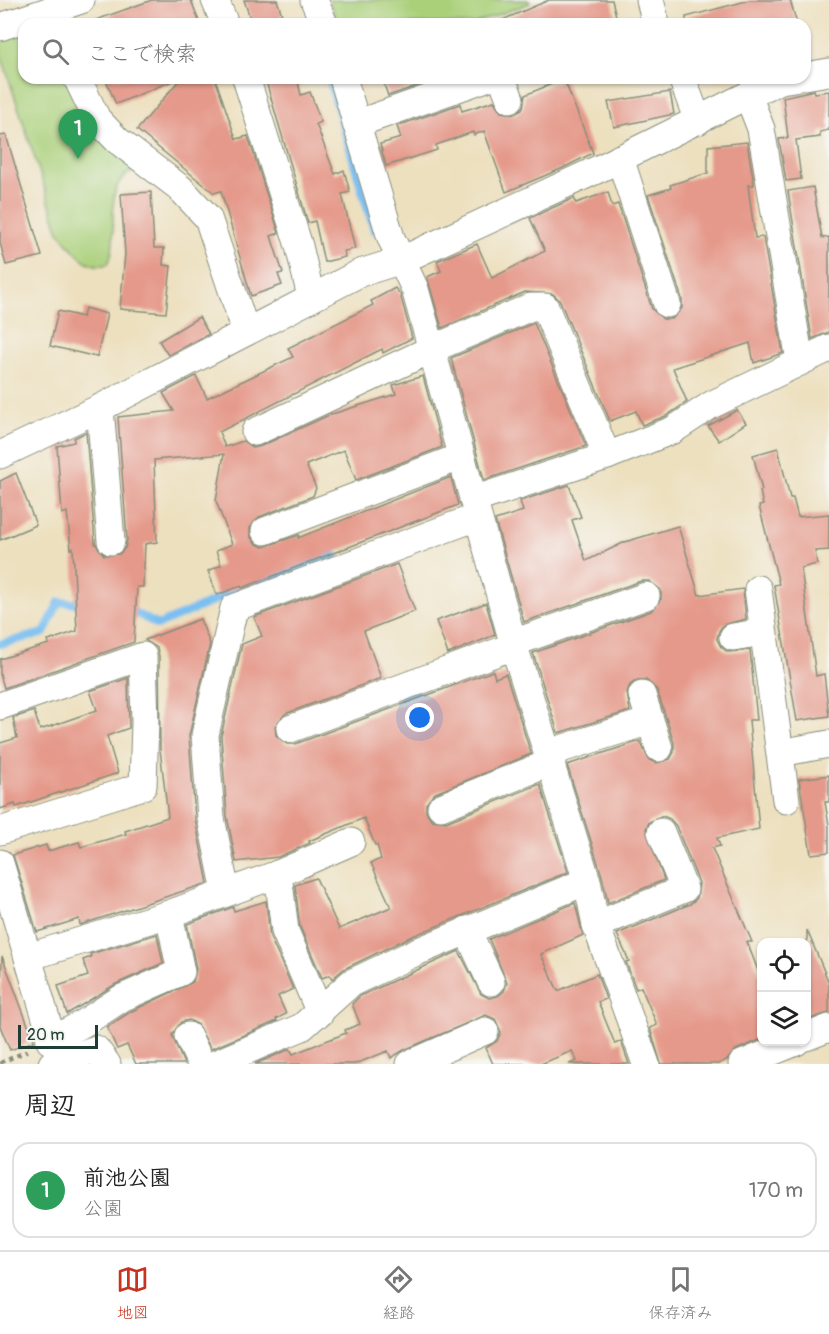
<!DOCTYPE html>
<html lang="ja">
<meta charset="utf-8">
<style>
body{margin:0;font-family:Pangolin,"Klee One",sans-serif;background:#f6f6f6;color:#222}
.controls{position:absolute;right:18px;bottom:18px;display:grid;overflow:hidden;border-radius:12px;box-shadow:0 2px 4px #0004}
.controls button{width:54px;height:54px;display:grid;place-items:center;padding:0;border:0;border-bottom:2px solid #e0e0e0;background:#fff;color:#222;font:30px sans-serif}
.scale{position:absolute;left:18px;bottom:15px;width:80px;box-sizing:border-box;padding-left:6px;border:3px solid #1f3d34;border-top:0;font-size:16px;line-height:21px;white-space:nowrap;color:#1f3d34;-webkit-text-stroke:4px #f6f6f2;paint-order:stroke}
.you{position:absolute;left:420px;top:718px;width:21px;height:21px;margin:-15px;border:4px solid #fff;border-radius:50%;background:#1a73e8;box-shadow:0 0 0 9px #1a73e833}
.badge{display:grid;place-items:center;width:39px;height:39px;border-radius:50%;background:#c8321e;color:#fff;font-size:20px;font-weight:700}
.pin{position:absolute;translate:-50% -50px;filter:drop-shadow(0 2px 3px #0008)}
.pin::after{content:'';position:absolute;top:32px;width:21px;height:18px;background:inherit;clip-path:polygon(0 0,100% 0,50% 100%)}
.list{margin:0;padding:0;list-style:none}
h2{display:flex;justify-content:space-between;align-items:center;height:78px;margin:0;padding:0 24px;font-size:26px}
h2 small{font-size:20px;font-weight:400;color:#767676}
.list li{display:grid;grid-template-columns:39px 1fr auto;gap:18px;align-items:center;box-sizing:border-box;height:96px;margin:0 12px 12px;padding:0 12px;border:2px solid #e0e0e0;border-radius:18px}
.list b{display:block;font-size:22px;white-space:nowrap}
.list p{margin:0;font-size:20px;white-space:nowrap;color:#767676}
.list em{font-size:20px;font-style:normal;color:#767676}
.icon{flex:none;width:33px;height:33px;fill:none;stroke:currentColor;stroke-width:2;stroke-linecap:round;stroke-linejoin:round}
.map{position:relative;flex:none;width:829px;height:1064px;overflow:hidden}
.search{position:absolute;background:#fff;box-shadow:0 2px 4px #0004;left:18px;right:18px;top:18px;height:66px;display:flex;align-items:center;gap:15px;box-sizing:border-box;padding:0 21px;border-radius:18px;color:#767676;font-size:22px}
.sheet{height:186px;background:#fff}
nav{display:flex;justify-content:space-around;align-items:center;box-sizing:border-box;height:84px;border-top:2px solid #e0e0e0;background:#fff;font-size:16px;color:#767676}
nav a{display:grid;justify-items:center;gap:3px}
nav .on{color:#c8321e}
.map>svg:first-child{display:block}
.green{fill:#aad07a;stroke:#648657;stroke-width:1.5}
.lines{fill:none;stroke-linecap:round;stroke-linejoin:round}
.stream{stroke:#7abff1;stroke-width:8}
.building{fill:#e5998a}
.minor-casing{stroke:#868e7a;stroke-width:29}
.path{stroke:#868e7a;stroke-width:4;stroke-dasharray:4.5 4.5;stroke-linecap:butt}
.minor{stroke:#fff;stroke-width:27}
</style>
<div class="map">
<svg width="829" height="1064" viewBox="0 0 829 1064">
<rect width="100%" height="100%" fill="#f6f6f2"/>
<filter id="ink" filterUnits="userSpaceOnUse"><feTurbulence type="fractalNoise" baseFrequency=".0167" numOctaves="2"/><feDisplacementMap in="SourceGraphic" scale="12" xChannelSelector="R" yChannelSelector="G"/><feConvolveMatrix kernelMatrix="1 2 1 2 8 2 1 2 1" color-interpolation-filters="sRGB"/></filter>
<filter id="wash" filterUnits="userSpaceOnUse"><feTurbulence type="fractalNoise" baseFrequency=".008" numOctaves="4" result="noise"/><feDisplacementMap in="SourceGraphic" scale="24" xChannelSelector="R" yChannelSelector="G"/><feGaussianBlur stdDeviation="1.35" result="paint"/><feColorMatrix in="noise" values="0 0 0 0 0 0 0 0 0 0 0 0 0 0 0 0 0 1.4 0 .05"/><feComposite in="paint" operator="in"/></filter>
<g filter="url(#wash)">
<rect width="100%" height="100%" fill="#ede0bf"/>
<g class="green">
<path d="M 329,0 L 528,0 L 530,3 L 473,24 L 338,24 Z"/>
<path d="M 24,32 L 24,78 L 64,78 L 135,170 C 97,185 123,232 108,264 C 85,271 72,248 59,232 L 0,52 L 0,40 Z"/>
</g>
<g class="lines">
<g class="stream">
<path d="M 329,78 L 374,230"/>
<path d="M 126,608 L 158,625 L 216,600 L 335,556"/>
<path d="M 0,644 L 44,633 L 59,602 L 86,604"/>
</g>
</g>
<g id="blocks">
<g class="building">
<path d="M 152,0 L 191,0 L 200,24 L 93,24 L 93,21 Z"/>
<path d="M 244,0 L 277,0 L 285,24 L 252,24 Z"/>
<path d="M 549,0 L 612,0 L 618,24 L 493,24 Z"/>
<path d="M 750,0 L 790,0 L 797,24 L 686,24 L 686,17 Z"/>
<path d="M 105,78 L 176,78 L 177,79 L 116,104 Z"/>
<path d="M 181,78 L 215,78 L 236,139 L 248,136 L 279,233 L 271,236 L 283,273 L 278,274 L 282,285 L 251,296 L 221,191 L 214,193 L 137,130 Z"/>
<path d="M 265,78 L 297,78 L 301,95 L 310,92 L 321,122 L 316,124 L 330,161 L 335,174 L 344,170 L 350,192 L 342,194 L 355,249 L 344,251 L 345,257 L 324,262 L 315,221 L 308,223 Z"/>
<path d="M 382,78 L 423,78 L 425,83 L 388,96 Z"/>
<path d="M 564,79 L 593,153 L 563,168 L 506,192 L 484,131 L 474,135 L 473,132 L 436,145 L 437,150 L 386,166 L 380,144 L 401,138 L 397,126 L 460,104 L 462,111 L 494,101 L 501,112 L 515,114 L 523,108 L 525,95 Z"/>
<path d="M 814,90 L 815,93 L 829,91 L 829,130 L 820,132 L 820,137 L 796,140 L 801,179 L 786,181 L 779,139 L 788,138 L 783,97 Z"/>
<path d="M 670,92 L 674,114 L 614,127 L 608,102 Z"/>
<path d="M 6,135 L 42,256 L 6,265 L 0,243 L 0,136 Z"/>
<path d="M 747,142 L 754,185 L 748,185 L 755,238 L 763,237 L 783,353 L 754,363 L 750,343 L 673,368 L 687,402 L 666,416 L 642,425 L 636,411 L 610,421 L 560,301 L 553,294 L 525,292 L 442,328 L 427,277 L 441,271 L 437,261 L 477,244 L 492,278 L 545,251 L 530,218 L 574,198 L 576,203 L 608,192 L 612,206 L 618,204 L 652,309 L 663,319 L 672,319 L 682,308 L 682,299 L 648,195 L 671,188 L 670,185 L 708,173 L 708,146 Z"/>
<path d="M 813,187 L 822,238 L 829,237 L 829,332 L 812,339 L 788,191 Z"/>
<path d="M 151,192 L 154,248 L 164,248 L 163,265 L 171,266 L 166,313 L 120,309 L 125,254 L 121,194 Z"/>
<path d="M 395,288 L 400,294 L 412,338 L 383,353 L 382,349 L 374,353 L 219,432 L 225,447 L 243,441 L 253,448 L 261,446 L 329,415 L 396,394 L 393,385 L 423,376 L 442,447 L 356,480 L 344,450 L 306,465 L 316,488 L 313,496 L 259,517 L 250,528 L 250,536 L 255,543 L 263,547 L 299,535 L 298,538 L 451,477 L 458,505 L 242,588 L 241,586 L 217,595 L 208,571 L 221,565 L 216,551 L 232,544 L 216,501 L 224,454 L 154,460 L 157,542 L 145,544 L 143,587 L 137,587 L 134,642 L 4,688 L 0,674 L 0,659 L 49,644 L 48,641 L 77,631 L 73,548 L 71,549 L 67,512 L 62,514 L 57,446 L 74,442 L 74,438 L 86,432 L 95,543 L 104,555 L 119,554 L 125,548 L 127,540 L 118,417 L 174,411 L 163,393 L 196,376 L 207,398 L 293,357 L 288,348 L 373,305 L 371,301 Z"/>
<path d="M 85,308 L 107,314 L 97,357 L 50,346 L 58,311 L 83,317 Z"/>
<path d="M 199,317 L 209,334 L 168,355 L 159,341 Z"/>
<path d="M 534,323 L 586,446 L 484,480 L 451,358 Z"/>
<path d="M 737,410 L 746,423 L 719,441 L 708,426 Z"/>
<path d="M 778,448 L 790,498 L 793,498 L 798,517 L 829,514 L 829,550 L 815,551 L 817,564 L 801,568 L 816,676 L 824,674 L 829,716 L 797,721 L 774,585 L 779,584 L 759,506 L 763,505 L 760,491 L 762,490 L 753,455 Z"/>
<path d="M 16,473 L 36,525 L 0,540 L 0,481 Z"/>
<path d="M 569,485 L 581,517 L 572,520 L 586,561 L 625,542 L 678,526 L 699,595 L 743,589 L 746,619 L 723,625 L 719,631 L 717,639 L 721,647 L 728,652 L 750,650 L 757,720 L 749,720 L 759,829 L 717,838 L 720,846 L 712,848 L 752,942 L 747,942 L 762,981 L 762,1039 L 736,1050 L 727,1060 L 718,1064 L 661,1064 L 650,1028 L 657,1025 L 641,987 L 636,989 L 626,962 L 629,961 L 617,934 L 690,904 L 697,898 L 699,883 L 676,826 L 670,819 L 663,816 L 649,822 L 646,829 L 664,880 L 608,903 L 602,876 L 567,765 L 640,741 L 649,760 L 656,763 L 670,759 L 674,752 L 674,743 L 657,690 L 646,680 L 637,680 L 630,685 L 627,692 L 630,711 L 558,733 L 533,653 L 651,611 L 661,599 L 661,590 L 649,581 L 641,581 L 524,622 L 495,520 L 523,511 L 520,501 Z"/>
<path d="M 397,564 L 415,611 L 364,631 L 381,678 L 285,714 L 275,726 L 276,735 L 287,744 L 295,744 L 493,671 L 495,678 L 506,674 L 531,754 L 435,793 L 426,804 L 426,812 L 432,820 L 446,822 L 540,784 L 568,872 L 408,938 L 344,969 L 332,979 L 330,975 L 322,978 L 300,927 L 295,885 L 316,878 L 339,929 L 391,907 L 371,863 L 381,859 L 377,845 L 375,845 L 364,818 L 309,841 L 310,843 L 278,857 L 236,862 L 227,816 L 221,736 L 242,644 L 262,636 L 254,617 Z"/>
<path d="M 486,603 L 495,635 L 448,654 L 436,621 Z"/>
<path d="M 200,619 L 210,644 L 189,736 L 195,819 L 208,883 L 80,925 L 79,919 L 37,932 L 13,855 L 46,845 L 48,851 L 79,842 L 81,847 L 126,834 L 125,831 L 168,817 L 160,749 L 159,656 L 157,648 L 145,640 Z"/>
<path d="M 128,678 L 129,728 L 107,736 L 118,773 L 16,807 L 15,804 L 0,809 L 0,743 L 17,738 L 13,718 L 34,711 L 40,730 L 97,710 L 90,691 Z"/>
<path d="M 829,775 L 829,802 L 825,802 L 829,825 L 829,852 L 811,854 L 799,779 Z"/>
<path d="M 266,901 L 270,937 L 293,989 L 278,996 L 286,1014 L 276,1019 L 277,1021 L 211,1049 L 197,1024 L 189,1020 L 181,1022 L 172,1035 L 184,1064 L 136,1064 L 127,1045 L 117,1049 L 107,1027 L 130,1012 L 193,982 L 196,969 L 187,924 L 233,907 L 234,911 Z"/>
<path d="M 575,903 L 583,935 L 541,954 L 558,991 L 597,974 L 606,999 L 598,1002 L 615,1044 L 621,1041 L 629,1064 L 569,1064 L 577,1061 L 572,1051 L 541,1064 L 493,1064 L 486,1048 L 497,1041 L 501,1032 L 495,1019 L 486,1015 L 404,1050 L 391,1058 L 388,1051 L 355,1064 L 255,1064 L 290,1049 L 293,1054 L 346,1033 L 345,1030 L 360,1024 L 352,1004 L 360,996 L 459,951 L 481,994 L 489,998 L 498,996 L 504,991 L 507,983 L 489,939 Z"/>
<path d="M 807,930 L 829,983 L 829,1013 L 807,1020 Z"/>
<path d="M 157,934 L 163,963 L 116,984 L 67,1014 L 58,986 L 88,976 L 83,960 L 91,957 L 90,954 Z"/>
<path d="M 2,956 L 34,1041 L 10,1050 L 0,1026 Z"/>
</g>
</g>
</g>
<g filter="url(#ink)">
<use href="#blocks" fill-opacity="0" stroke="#868e7a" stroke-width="1.5"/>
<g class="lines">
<g class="minor-casing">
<g id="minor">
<path d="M 215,0 L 225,24"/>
<path d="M 314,0 L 324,24"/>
<path d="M 650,0 L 656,24"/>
<path d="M 0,27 L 81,0"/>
<path d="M 805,76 L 829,72"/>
<path d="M 77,78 L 97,119 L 117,140 L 180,188 L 208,218 L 246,332"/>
<path d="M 246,78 L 299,246 L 311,297"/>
<path d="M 343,78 L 391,238 L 415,289 L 514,646 L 587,881 L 596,925 L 646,1064"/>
<path d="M 502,78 L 510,99"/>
<path d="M 682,78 L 698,121"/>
<path d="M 748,95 L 761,129 L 800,361"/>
<path d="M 356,124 L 486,78"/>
<path d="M 620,158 L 667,304"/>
<path d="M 100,408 L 111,541"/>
<path d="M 255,432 L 432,349 L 531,307 L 545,307 L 607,456"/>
<path d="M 0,455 L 100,408 L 360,273 L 402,260 L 605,166 L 748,95 L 781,80 L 794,78"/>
<path d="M 473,500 L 607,456 L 673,430 L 711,405 L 829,348"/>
<path d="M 265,531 L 460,457"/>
<path d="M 758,589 L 786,800"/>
<path d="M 733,637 L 763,632"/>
<path d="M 513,643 L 646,596"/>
<path d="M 642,695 L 659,748"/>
<path d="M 0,706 L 143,656 L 145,722 L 143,786 L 0,831"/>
<path d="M 290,729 L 514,646"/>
<path d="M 548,753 L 650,721"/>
<path d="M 780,753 L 829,744"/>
<path d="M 441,807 L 552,762"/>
<path d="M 0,863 L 48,1025 L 50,1041 L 84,1023 L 122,998 L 181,972 L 169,914"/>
<path d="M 278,874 L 285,931 L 320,1013"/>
<path d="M 226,892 L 211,818 L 205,735 L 234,608 L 477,517"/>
<path d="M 596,925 L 684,889 L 661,832"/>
<path d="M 467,930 L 491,982"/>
<path d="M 28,957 L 169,914 L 278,874 L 351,842"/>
<path d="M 188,1036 L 201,1064"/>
<path d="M 806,1037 L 829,1028"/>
<path d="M 52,1064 L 96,1049 L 107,1064"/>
<path d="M 215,1064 L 302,1027 L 351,983 L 414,953 L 587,881"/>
<path d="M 410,1064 L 485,1031"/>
<path d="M 742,1064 L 796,1042"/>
</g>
</g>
<path class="path" d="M 0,1063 L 27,1051"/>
<use href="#minor" class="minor"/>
</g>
</g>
</svg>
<div class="controls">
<button><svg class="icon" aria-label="locate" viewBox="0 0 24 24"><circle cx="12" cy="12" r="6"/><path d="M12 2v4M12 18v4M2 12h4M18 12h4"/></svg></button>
<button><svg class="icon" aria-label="layers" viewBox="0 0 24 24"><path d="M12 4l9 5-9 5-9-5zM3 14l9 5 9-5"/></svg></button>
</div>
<div class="scale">20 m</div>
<div class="you"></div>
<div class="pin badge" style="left:78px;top:159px;background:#2e9e5b">1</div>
<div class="search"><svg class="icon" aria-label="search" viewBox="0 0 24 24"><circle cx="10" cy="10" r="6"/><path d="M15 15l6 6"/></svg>ここで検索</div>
</div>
<section class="sheet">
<h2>周辺<small></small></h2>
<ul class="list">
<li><span class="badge" style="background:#2e9e5b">1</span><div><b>前池公園</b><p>公園</p></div><em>170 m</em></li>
</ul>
</section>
<nav>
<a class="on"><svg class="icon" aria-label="map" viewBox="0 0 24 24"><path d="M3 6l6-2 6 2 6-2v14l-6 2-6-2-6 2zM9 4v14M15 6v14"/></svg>地図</a>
<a><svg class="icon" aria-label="directions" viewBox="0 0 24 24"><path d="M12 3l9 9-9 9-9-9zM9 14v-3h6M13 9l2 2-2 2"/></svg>経路</a>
<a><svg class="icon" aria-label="saved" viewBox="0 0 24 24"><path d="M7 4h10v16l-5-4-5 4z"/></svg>保存済み</a>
</nav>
